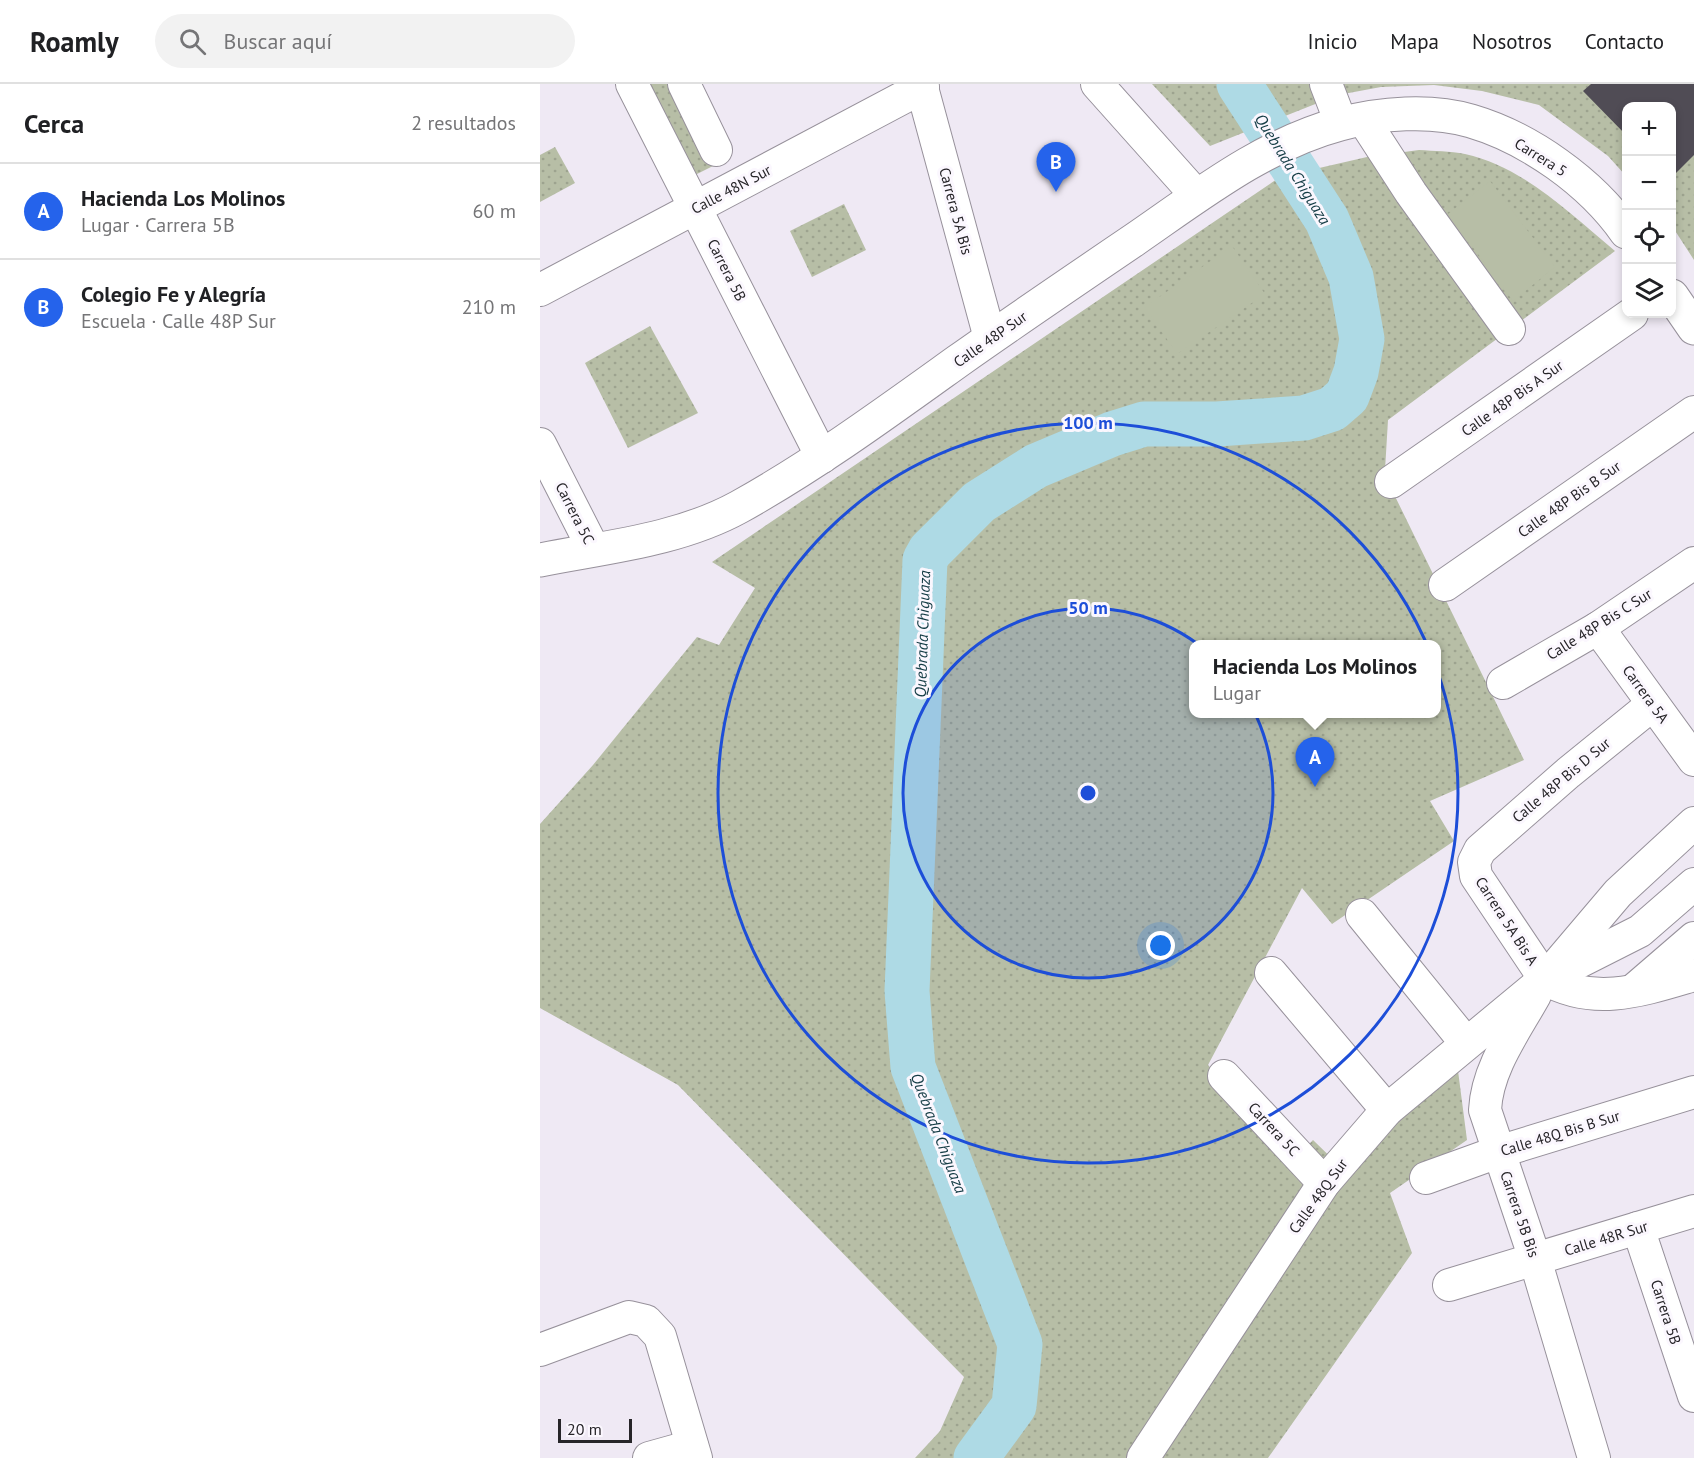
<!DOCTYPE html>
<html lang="es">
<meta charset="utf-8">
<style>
body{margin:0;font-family:"PT Sans",sans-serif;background:#f2f2f2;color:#202124}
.controls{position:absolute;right:18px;top:18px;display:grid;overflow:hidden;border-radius:12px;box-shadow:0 3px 9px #0003}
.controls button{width:54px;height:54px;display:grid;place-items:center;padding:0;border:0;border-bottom:2px solid #e0e0e0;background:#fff;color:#202124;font:30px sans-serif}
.scale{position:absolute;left:18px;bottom:15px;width:74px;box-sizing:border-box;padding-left:6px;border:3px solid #272529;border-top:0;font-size:16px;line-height:21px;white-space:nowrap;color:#272529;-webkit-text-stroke:4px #fbf7fe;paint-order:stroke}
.you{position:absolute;left:621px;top:862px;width:21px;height:21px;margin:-15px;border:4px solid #fff;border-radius:50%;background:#1a73e8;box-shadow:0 0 0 9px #1a73e833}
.badge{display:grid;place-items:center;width:39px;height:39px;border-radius:50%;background:#2563eb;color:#fff;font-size:20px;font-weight:700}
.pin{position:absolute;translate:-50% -50px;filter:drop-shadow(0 2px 3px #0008)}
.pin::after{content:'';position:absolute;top:32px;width:21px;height:18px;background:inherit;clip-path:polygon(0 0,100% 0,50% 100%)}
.popup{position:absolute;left:649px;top:556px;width:252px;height:78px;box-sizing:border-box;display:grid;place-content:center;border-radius:12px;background:#fff;filter:drop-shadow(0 2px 4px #0005);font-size:20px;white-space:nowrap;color:#757577}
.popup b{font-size:22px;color:#202124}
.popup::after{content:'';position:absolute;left:50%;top:100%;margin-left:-12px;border:12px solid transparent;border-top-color:#fff}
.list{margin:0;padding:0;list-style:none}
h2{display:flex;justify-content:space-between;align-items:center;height:78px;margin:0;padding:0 24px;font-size:26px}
h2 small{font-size:20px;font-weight:400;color:#757577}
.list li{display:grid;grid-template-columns:39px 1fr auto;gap:18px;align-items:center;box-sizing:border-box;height:96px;padding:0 24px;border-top:2px solid #e0e0e0}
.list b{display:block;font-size:22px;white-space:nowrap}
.list p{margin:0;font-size:20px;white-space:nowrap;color:#757577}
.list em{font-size:20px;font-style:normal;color:#757577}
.icon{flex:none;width:33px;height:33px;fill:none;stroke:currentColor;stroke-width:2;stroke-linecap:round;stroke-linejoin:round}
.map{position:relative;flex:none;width:1154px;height:1374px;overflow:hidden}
header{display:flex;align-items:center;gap:36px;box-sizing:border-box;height:84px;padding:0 30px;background:#fff;border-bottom:2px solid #e0e0e0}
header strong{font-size:28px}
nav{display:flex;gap:33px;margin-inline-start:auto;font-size:21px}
.search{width:420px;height:54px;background:#f2f2f2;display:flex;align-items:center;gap:15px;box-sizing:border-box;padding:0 21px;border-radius:33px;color:#757577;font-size:22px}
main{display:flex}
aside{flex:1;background:#fff}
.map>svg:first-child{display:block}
.grass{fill:url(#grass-dots);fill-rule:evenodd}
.pitch{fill:#b7bea6}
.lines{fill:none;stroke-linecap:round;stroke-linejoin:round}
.river{stroke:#aedae5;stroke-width:45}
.building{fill:#504c55}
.minor-casing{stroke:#97919b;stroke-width:34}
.major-casing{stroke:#97919b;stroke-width:35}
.minor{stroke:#fff;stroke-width:32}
.major{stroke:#fff;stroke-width:33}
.ring{fill:none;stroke:#1d4ed8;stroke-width:3}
.labels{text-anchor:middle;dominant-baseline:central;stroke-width:6;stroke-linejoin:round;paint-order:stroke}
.street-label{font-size:15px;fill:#272529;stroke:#fbf7fe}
.water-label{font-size:16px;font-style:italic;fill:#143c45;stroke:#fbf7fe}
.centre{fill:#1d4ed8;stroke:#fbf7fe;stroke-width:3}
.ring-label{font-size:18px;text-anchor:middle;font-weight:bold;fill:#1d4ed8;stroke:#fbf7fe;stroke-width:6;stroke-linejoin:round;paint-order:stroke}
</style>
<header>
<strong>Roamly</strong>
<div class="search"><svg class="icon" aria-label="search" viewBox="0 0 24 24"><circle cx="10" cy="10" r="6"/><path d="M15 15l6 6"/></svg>Buscar aquí</div>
<nav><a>Inicio</a><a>Mapa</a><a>Nosotros</a><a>Contacto</a></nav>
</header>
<main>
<aside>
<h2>Cerca<small>2 resultados</small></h2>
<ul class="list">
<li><span class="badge">A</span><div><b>Hacienda Los Molinos</b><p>Lugar · Carrera 5B</p></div><em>60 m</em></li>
<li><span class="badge">B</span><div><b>Colegio Fe y Alegría</b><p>Escuela · Calle 48P Sur</p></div><em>210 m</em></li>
</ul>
</aside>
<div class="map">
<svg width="1154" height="1374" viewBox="0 0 1154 1374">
<defs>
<pattern id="grass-dots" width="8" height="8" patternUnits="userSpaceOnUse" patternTransform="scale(1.5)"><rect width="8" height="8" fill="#b7bea6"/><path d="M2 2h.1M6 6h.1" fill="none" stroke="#9da38f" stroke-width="1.8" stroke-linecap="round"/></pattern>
</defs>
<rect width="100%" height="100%" fill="#efe9f4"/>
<g class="grass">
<path d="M 103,0 L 136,0 L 177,80 L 151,93 Z"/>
<path d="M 612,0 L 1154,0 L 1154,176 L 1132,142 L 1132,22 L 1086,22 L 1086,92 L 1068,72 L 999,21 L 942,7 L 894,1 L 841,3 L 798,11 L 670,62 Z"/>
<path d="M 15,63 L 35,99 L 0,118 L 0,71 Z"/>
<path d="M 879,66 C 894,67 910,67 925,70 C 984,83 1030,130 1075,167 L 848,336 L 845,386 L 849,400 L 984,676 L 890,717 L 914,757 L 792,840 L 762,804 L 668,981 L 754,1076 L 773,1056 L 807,1089 L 917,979 L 927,1056 L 850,1109 L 872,1169 L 728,1374 L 375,1374 L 400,1347 L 424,1293 L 138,1001 L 0,924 L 0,740 L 53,681 L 157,553 L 179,561 L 215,504 L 172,478 L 740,93 L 827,73 ZM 654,560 L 896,560 L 896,630 L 654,630 Z"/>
<path d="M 304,120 L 326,166 L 272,193 L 250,147 Z"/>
<path d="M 110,242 L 158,329 L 88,364 L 45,279 Z"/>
</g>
<g class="pitch">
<path d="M 950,97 L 1015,183 L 973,217 L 908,130 Z"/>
<path d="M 692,162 L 725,210 L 637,270 L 605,223 Z"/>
</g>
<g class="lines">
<path class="river" d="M 436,1374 L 474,1322 L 480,1260 L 373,983 L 367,907 L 385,476 L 390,467 L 439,418 L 496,382 L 572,350 L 604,340 L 677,340 L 764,334 L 792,325 L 807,312 L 816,288 L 822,255 L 811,193 L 787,136 L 699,0"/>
</g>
<path class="building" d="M 1051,0 L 1154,0 L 1154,71 L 1132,93 L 1132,22 L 1086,22 L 1086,51 L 1043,7 Z"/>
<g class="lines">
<g class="minor-casing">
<g id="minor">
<path d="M 92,0 L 282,373"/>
<path d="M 144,0 L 176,66"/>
<path d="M 381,0 L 450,254"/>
<path d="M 557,0 L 657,112"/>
<path d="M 786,0 L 801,39"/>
<path d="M 823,35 L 871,109 L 969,245"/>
<path d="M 0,206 L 383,3"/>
<path d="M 0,360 L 54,466"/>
<path d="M 851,398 L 1092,230"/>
<path d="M 905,501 L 1154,328"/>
<path d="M 1058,544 L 1154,676"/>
<path d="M 963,599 L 1058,544 L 1154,479"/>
<path d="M 1113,620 L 1028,689 L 940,766 L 934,778 L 936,792 L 1005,895 C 1055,923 1103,906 1154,891"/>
<path d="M 822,831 L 926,959"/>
<path d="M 1019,888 L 1100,847 L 1154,800"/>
<path d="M 731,889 L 847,1026"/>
<path d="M 1096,904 L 1154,854"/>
<path d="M 995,911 C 975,947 947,984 945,1026 L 995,1175 L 1054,1374"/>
<path d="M 684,992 L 784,1099"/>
<path d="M 886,1094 L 958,1068 L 1154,1008"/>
<path d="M 1098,1144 L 1154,1312"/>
<path d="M 909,1201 L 1154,1127"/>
<path d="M 0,1266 L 89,1233 L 106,1237 L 120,1252 L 156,1374"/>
<path d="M 109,1374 L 152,1362"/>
<path d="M 603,1374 L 784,1099 L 847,1026 L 1005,895 L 1078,809 L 1154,739"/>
</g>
</g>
<g class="major-casing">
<g id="major">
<path d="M 1132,212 L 1154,244"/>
<path d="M 0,476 C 66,463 139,456 199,423 C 276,380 347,328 418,277 C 476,236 535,196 594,156 C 658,112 724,60 800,40 C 840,29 891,25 931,37 C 989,54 1051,98 1086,148"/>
</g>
</g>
<use href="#minor" class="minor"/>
<use href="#major" class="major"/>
</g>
<circle cx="548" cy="709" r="185" fill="#1d4ed8" fill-opacity=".12"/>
<g class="ring">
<circle cx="548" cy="709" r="185"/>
<circle cx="548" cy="709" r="370"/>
</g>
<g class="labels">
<g class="street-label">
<text transform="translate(1001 73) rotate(32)">Carrera 5</text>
<text transform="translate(191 105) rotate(-28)">Calle 48N Sur</text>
<text transform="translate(416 127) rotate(75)">Carrera 5A Bis</text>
<text transform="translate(187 186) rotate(63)">Carrera 5B</text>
<text transform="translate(450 255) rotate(-35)">Calle 48P Sur</text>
<text transform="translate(972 314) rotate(-35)">Calle 48P Bis A Sur</text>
<text transform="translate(1029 415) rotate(-35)">Calle 48P Bis B Sur</text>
<text transform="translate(35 429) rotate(63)">Carrera 5C</text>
<text transform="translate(1059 540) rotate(-32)">Calle 48P Bis C Sur</text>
<text transform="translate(1106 610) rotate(54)">Carrera 5A</text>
<text transform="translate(1021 696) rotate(-40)">Calle 48P Bis D Sur</text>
<text transform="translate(967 837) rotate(57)">Carrera 5A Bis A</text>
<text transform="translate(734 1045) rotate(47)">Carrera 5C</text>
<text transform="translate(1020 1049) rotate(-17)">Calle 48Q Bis B Sur</text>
<text transform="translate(778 1112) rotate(-54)">Calle 48Q Sur</text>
<text transform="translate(980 1130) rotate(71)">Carrera 5B Bis</text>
<text transform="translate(1066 1154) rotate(-17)">Calle 48R Sur</text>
<text transform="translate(1126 1228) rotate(72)">Carrera 5B</text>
</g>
<g class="water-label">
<text transform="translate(753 85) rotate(58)">Quebrada Chiguaza</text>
<text transform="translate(382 550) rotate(-88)">Quebrada Chiguaza</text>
<text transform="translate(399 1049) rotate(69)">Quebrada Chiguaza</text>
</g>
</g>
<circle cx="548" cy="709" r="9" class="centre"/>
<g class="ring-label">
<text x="548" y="345">100 m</text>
<text x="548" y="530">50 m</text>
</g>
</svg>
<div class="controls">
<button>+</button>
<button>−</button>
<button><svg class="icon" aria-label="locate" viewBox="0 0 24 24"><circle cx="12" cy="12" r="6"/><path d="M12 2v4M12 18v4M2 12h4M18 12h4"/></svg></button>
<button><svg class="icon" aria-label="layers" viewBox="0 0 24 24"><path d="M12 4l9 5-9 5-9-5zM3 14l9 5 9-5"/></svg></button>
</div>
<div class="scale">20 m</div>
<div class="you"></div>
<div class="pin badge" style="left:775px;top:703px">A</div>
<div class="popup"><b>Hacienda Los Molinos</b>Lugar</div>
<div class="pin badge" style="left:516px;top:108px">B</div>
</div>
</main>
